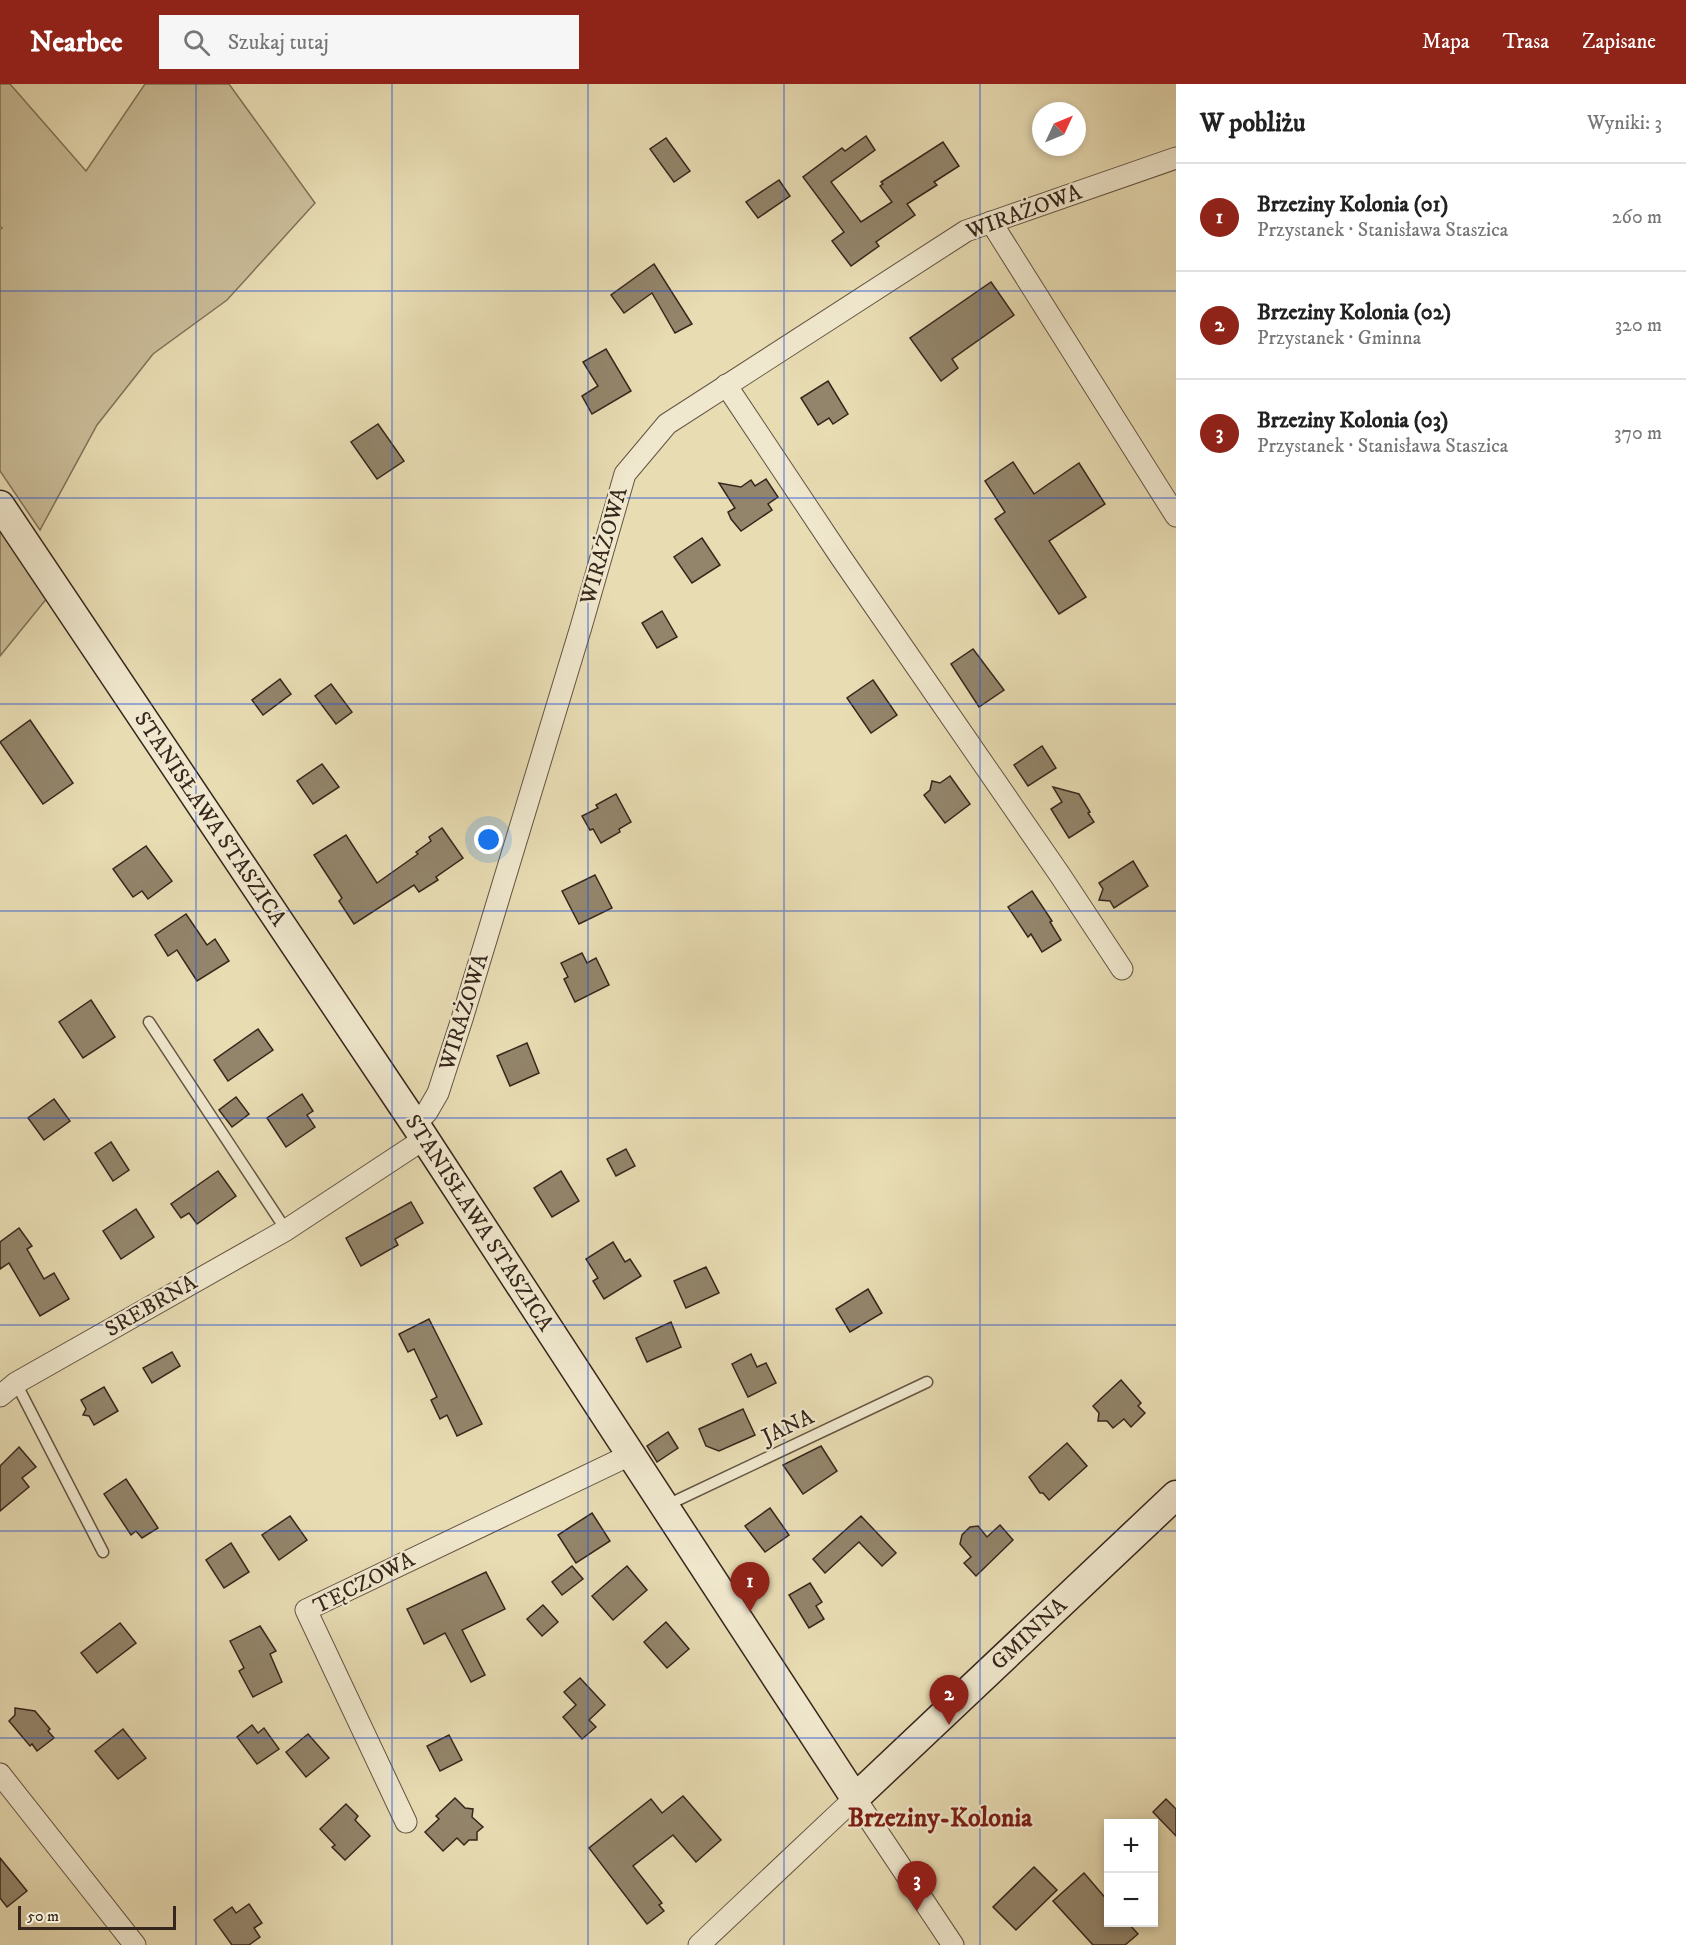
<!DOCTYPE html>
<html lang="pl">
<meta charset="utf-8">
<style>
body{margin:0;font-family:"IM FELL DW Pica",serif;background:#f6f6f6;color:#222}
.controls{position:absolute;right:18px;bottom:18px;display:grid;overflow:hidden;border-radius:0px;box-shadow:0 3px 9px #0003}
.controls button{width:54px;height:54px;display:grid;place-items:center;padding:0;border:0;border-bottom:2px solid #e0e0e0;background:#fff;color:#222;font:30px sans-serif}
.compass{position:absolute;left:1032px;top:18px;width:54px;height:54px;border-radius:50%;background:#fff;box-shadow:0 3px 9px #0003;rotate:46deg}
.scale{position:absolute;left:18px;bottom:15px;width:158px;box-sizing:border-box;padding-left:6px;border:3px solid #37261c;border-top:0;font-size:16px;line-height:21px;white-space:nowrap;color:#37261c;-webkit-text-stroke:4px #f0e8ce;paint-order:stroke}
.you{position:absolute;left:489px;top:756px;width:21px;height:21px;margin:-15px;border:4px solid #fff;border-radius:50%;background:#1a73e8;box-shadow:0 0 0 9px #1a73e833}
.badge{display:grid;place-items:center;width:39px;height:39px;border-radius:50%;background:#8f2418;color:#fff;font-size:20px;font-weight:700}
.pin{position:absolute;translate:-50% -50px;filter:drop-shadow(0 2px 3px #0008)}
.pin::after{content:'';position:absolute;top:32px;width:21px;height:18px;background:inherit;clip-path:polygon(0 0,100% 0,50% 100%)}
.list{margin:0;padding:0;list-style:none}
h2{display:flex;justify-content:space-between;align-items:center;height:78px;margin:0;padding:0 24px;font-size:26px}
h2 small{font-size:20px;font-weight:400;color:#767676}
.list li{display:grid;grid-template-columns:39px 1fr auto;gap:18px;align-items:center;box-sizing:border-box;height:108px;padding:0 24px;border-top:2px solid #e0e0e0}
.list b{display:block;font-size:22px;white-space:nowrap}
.list p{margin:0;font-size:20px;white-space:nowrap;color:#767676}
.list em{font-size:20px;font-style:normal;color:#767676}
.icon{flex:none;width:33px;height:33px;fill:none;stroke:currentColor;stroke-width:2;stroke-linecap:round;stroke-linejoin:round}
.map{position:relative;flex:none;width:1176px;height:1861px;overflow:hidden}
header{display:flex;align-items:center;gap:36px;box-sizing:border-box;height:84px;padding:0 30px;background:#8f2418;color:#fff}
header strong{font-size:28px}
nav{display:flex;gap:33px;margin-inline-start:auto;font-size:21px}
.search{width:420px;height:54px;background:#f6f6f6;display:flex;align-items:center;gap:15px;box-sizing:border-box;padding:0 21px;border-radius:0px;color:#767676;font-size:22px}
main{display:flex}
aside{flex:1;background:#fff}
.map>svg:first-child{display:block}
.green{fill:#cabd99;stroke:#80725a;stroke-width:1.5}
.building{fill:#93856b;stroke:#37261c;stroke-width:1.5}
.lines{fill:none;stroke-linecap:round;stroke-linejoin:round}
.lane-casing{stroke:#635442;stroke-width:13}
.street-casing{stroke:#635442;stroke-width:23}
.secondary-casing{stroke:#37261c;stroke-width:31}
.lane{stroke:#f0e8ce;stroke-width:10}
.street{stroke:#f0e8ce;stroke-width:21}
.secondary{stroke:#f0e8ce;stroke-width:28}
.grid{fill:none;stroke:#1d4ed8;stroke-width:1.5;stroke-opacity:0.55}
.labels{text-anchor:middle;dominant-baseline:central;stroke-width:4.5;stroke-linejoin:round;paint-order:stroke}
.street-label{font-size:22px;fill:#37261c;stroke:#f0e8ce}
.quarter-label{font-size:26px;font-weight:bold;fill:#7a1f14;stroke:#f0e8ce}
</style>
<header>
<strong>Nearbee</strong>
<div class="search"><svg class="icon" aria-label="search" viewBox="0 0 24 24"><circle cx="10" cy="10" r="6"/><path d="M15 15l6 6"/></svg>Szukaj tutaj</div>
<nav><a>Mapa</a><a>Trasa</a><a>Zapisane</a></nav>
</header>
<main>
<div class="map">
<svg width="1176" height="1861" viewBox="0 0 1176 1861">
<rect width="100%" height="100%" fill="#e8dcb3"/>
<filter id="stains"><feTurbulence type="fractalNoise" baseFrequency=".00333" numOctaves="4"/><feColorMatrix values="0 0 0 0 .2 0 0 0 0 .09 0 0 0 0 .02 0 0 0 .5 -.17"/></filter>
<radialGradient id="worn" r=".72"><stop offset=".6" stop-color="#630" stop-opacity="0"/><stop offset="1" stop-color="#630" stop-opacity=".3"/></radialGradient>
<g class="green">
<path d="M 0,0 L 10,0 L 86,87 L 145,0 L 229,0 L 315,119 L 227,216 L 153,270 L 97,341 L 40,446 L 0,387 L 0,145 L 2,144 L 0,142 Z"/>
<path d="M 0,432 L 52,508 L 0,572 Z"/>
</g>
<g class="building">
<path d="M 866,52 L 875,66 L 831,98 L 861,138 L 892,118 L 880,102 L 883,100 L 881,98 L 943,58 L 959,82 L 934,98 L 937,101 L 907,120 L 915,131 L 876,158 L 879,162 L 851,182 L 832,157 L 844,148 L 803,93 L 842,64 L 845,67 Z"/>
<path d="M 666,54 L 690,87 L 674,98 L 650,65 Z"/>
<path d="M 779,96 L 790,112 L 758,134 L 746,118 Z"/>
<path d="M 654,180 L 692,240 L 675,249 L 652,209 L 624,229 L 611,211 Z"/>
<path d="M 991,198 L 1014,231 L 952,275 L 958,284 L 941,297 L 910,254 Z"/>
<path d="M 606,265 L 631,307 L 592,330 L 582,312 L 598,302 L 583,278 Z"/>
<path d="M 828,297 L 848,330 L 833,340 L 829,334 L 818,341 L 801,314 Z"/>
<path d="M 378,340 L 404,377 L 377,395 L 351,358 Z"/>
<path d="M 1013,378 L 1034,410 L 1079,379 L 1105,420 L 1049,457 L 1086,513 L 1059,530 L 995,435 L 1005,428 L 985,397 Z"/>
<path d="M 766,395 L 778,413 L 768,420 L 772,426 L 741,447 L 731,435 L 728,428 L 735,424 L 719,399 L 741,403 L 751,396 L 755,402 Z"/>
<path d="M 702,454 L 720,481 L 692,499 L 674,473 Z"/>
<path d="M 662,527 L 677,553 L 657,564 L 642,539 Z"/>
<path d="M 973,565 L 1004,606 L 979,623 L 951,580 Z"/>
<path d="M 280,595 L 291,610 L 263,631 L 252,616 Z"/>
<path d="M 873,596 L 897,631 L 871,649 L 847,614 Z"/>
<path d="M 331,600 L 352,628 L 336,640 L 315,612 Z"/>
<path d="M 30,636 L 73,699 L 43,720 L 0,658 Z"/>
<path d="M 1042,662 L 1056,684 L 1028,702 L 1014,681 Z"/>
<path d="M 322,680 L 339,703 L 313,720 L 297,697 Z"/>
<path d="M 950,692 L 970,720 L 945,739 L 924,711 L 930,706 L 932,697 L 940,699 Z"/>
<path d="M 1053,703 L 1079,710 L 1090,728 L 1088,729 L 1094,738 L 1069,754 L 1051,725 L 1062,718 Z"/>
<path d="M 616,710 L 631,738 L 619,745 L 620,748 L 601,759 L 593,745 L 590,746 L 582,732 L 598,724 L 596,721 Z"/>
<path d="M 442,744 L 463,774 L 436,793 L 438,796 L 419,808 L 414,801 L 354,840 L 339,817 L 342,814 L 314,771 L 346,751 L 377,799 L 418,770 L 416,768 L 431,757 L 429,753 Z"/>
<path d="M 146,762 L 172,797 L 148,815 L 142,807 L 133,813 L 113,785 Z"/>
<path d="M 1133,777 L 1148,802 L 1114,824 L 1110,817 L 1099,816 L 1103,805 L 1099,799 Z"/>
<path d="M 595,791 L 612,824 L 579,840 L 562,807 Z"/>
<path d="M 1032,807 L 1052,837 L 1050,838 L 1061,856 L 1042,868 L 1031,850 L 1028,853 L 1008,823 Z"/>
<path d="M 186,830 L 207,861 L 215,855 L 229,877 L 197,897 L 177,866 L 168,872 L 155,851 Z"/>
<path d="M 582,869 L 587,879 L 596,874 L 609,901 L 575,918 L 564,895 L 568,893 L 561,879 Z"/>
<path d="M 91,916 L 115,953 L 83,974 L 59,938 Z"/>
<path d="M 258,945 L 273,966 L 228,997 L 214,976 Z"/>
<path d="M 527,959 L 539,989 L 510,1002 L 497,972 Z"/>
<path d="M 302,1010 L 313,1027 L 307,1031 L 315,1043 L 286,1063 L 267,1034 Z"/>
<path d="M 236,1013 L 249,1030 L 232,1043 L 219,1026 Z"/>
<path d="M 54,1015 L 70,1037 L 44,1056 L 28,1034 Z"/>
<path d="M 111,1058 L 129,1086 L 113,1097 L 95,1069 Z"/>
<path d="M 626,1065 L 635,1082 L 616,1092 L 607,1075 Z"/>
<path d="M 218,1087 L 236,1112 L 197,1140 L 189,1129 L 181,1134 L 171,1120 Z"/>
<path d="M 561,1087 L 579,1117 L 552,1133 L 534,1104 Z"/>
<path d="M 411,1118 L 423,1139 L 395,1155 L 398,1161 L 361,1182 L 346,1154 Z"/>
<path d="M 136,1125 L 154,1153 L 121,1175 L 103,1147 Z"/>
<path d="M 19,1144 L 32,1162 L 27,1165 L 44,1195 L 54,1189 L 69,1215 L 40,1232 L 9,1179 L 0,1185 L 0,1158 Z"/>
<path d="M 613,1158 L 625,1178 L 630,1175 L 641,1192 L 604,1215 L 593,1197 L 598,1194 L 586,1175 Z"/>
<path d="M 706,1183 L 719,1209 L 686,1224 L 674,1197 Z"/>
<path d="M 868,1205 L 882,1229 L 850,1248 L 836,1225 Z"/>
<path d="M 429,1235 L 482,1340 L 457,1352 L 447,1331 L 440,1335 L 431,1316 L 437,1313 L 414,1265 L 408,1268 L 399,1250 Z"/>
<path d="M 671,1238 L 681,1263 L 647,1278 L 636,1254 Z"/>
<path d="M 172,1268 L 180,1282 L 152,1299 L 143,1284 Z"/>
<path d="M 751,1270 L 757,1283 L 766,1279 L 776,1299 L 748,1313 L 732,1280 Z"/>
<path d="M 1121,1296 L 1141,1319 L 1138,1322 L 1145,1329 L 1131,1343 L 1124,1335 L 1113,1344 L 1107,1337 L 1098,1337 L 1099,1329 L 1093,1322 Z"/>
<path d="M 104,1303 L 118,1327 L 94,1341 L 89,1332 L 83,1331 L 86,1325 L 81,1316 Z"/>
<path d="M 743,1325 L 755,1351 L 719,1367 L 706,1362 L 699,1345 Z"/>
<path d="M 668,1348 L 678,1364 L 657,1378 L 647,1362 Z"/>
<path d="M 1067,1359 L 1087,1382 L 1049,1416 L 1043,1409 L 1040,1409 L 1029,1393 Z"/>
<path d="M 821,1362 L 837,1387 L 803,1410 L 783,1381 Z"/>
<path d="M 19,1363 L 36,1383 L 22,1394 L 29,1403 L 0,1427 L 0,1382 Z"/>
<path d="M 126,1395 L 158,1444 L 142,1454 L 136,1447 L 131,1451 L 104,1410 Z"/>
<path d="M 770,1424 L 789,1451 L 765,1468 L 745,1442 Z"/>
<path d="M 592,1429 L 610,1457 L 576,1479 L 558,1451 Z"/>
<path d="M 290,1432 L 307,1456 L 279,1476 L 262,1451 Z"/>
<path d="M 861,1432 L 896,1469 L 882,1482 L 859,1458 L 825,1489 L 813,1475 Z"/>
<path d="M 1000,1441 L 1013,1456 L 976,1492 L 964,1479 L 971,1473 L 960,1460 L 962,1451 L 970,1443 L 978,1442 L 987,1453 Z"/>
<path d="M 231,1459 L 249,1488 L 224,1504 L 206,1476 Z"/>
<path d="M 572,1482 L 583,1495 L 562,1511 L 552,1498 Z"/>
<path d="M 627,1482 L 647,1506 L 613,1536 L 592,1512 Z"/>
<path d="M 486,1488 L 505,1525 L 462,1546 L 485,1591 L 471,1598 L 445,1549 L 424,1560 L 407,1525 Z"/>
<path d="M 810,1499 L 822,1518 L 816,1522 L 824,1535 L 809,1544 L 789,1511 Z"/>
<path d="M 543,1521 L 558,1538 L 542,1552 L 527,1535 Z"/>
<path d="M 666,1538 L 689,1565 L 667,1584 L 644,1558 Z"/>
<path d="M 120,1539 L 136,1559 L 97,1589 L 81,1569 Z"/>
<path d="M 260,1542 L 276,1567 L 270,1570 L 282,1598 L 253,1613 L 239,1587 L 244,1584 L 230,1557 Z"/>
<path d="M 580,1594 L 605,1621 L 589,1636 L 596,1643 L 582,1655 L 563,1633 L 576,1621 L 564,1608 Z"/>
<path d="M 15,1624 L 35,1627 L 50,1645 L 48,1647 L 54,1654 L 37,1667 L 32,1660 L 30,1662 L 9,1637 L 15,1631 Z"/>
<path d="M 252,1641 L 258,1649 L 264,1644 L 279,1665 L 257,1680 L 237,1653 Z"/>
<path d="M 123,1645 L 146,1674 L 118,1695 L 95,1667 Z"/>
<path d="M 308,1650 L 329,1674 L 306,1693 L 286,1668 Z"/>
<path d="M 449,1651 L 462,1676 L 440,1687 L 427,1662 Z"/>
<path d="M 683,1712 L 721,1756 L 696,1778 L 673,1751 L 633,1782 L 662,1819 L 659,1821 L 664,1827 L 647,1840 L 589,1764 L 651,1715 L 662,1729 Z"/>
<path d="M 455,1714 L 465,1724 L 473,1725 L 472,1733 L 483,1743 L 477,1748 L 477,1756 L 469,1756 L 464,1761 L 457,1754 L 443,1767 L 425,1748 L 439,1735 L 436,1732 Z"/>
<path d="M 1166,1715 L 1176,1725 L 1176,1752 L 1153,1728 Z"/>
<path d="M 346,1720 L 358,1732 L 355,1736 L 370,1752 L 345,1776 L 332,1763 L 335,1761 L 320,1745 Z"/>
<path d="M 0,1774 L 27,1807 L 7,1823 L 0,1814 Z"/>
<path d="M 1034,1783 L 1057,1806 L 1016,1846 L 993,1823 Z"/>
<path d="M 1084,1789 L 1108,1817 L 1108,1839 L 1128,1839 L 1138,1850 L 1125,1861 L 1093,1861 L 1053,1817 Z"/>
<path d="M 249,1820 L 262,1839 L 254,1844 L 260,1853 L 249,1861 L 232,1861 L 214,1836 L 232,1823 L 236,1829 Z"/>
</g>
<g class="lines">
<g class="lane-casing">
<g id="lane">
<path d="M 149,938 L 286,1146"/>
<path d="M 16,1299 L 103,1468"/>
<path d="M 665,1422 L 927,1298"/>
</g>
</g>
<g class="street-casing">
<g id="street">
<path d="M 991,138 L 1176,432"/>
<path d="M 726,301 L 840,472 L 1060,791 L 1122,885"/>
<path d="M 415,1040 L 427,1028 L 438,1009 L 462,935 L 581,543 L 625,390 L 667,340 L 966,147 L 1176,74"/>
<path d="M 0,1312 L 16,1299 L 286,1146 L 424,1055"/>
<path d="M 0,1690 L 135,1861"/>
<path d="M 406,1738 L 306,1526 L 632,1370"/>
<path d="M 699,1861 L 855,1714 L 953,1861"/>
</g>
</g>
<g class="secondary-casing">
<path id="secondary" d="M 0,421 L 415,1040 L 855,1714 L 1176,1411"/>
</g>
<use href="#lane" class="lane"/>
<use href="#street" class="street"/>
<use href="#secondary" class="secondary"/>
</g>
<path class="grid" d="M 196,0 L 196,1861M 392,0 L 392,1861M 588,0 L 588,1861M 784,0 L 784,1861M 980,0 L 980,1861M 0,207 L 1176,207M 0,414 L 1176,414M 0,620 L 1176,620M 0,827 L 1176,827M 0,1034 L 1176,1034M 0,1241 L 1176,1241M 0,1447 L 1176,1447M 0,1654 L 1176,1654"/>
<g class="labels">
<g class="street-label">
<text transform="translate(1024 128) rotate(-20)">WIRAŻOWA</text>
<text transform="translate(604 462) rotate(-74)">WIRAŻOWA</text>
<text transform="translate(210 735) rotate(56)">STANISŁAWA STASZICA</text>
<text transform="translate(464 928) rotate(-73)">WIRAŻOWA</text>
<text transform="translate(479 1139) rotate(57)">STANISŁAWA STASZICA</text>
<text transform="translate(151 1222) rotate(-30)">SREBRNA</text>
<text transform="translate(788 1343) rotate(-25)">JANA</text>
<text transform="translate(364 1499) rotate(-27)">TĘCZOWA</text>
<text transform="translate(1029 1550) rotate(-43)">GMINNA</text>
</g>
<g class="quarter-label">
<text x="940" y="1734">Brzeziny-Kolonia</text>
</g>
</g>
<rect width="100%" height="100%" filter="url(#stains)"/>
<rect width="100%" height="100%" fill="url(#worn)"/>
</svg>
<div class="controls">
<button>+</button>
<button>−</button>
</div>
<svg class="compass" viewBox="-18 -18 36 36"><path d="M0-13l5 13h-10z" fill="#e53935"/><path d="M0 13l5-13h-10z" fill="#767676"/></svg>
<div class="scale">50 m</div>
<div class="you"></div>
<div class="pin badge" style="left:750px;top:1528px">1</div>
<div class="pin badge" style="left:949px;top:1641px">2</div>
<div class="pin badge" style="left:917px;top:1827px">3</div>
</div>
<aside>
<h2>W pobliżu<small>Wyniki: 3</small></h2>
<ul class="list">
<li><span class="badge">1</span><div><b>Brzeziny Kolonia (01)</b><p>Przystanek · Stanisława Staszica</p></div><em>260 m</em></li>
<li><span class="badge">2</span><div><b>Brzeziny Kolonia (02)</b><p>Przystanek · Gminna</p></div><em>320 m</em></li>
<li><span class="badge">3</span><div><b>Brzeziny Kolonia (03)</b><p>Przystanek · Stanisława Staszica</p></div><em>370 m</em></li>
</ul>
</aside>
</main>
